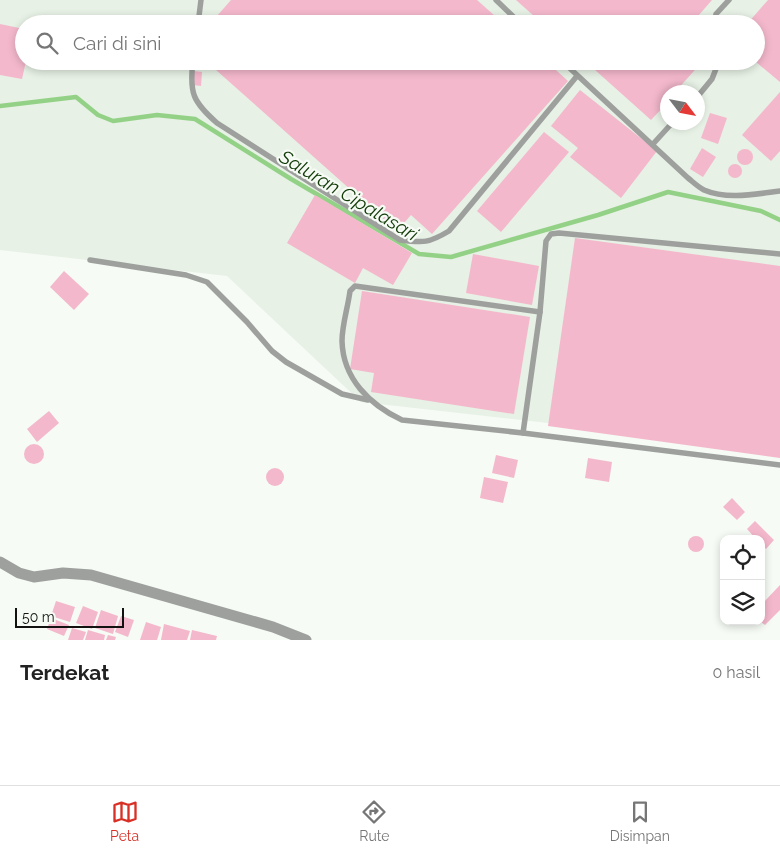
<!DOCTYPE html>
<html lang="id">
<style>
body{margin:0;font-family:Raleway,sans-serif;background:#f6f6f6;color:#222}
.controls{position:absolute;right:15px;bottom:15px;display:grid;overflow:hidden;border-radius:10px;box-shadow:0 2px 8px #0003}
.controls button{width:45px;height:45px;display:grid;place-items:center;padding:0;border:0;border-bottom:1px solid #e0e0e0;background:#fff;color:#222;font:25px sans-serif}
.compass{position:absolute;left:660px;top:85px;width:45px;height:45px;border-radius:50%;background:#fff;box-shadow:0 2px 8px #0003;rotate:122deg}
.scale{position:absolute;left:15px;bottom:12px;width:109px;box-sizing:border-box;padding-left:5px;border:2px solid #121311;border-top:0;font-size:14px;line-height:18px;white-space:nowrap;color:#121311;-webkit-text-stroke:4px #f6fbf5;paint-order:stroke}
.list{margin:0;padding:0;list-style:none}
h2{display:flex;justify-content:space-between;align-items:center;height:65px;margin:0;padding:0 20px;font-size:21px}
h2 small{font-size:16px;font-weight:400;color:#767676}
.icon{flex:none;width:28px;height:28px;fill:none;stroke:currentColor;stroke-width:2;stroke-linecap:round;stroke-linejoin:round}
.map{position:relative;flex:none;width:780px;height:640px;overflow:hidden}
.search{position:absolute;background:#fff;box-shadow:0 2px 8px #0003;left:15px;right:15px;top:15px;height:55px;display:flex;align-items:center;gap:12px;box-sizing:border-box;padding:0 18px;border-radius:28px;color:#767676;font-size:19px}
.sheet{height:145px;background:#fff}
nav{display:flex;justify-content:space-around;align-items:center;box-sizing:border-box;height:70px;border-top:1px solid #e0e0e0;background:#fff;font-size:14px;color:#767676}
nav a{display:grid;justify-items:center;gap:2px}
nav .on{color:#d93025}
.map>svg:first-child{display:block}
.built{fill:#e7f1e5;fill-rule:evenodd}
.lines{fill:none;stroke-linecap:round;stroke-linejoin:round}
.stream{stroke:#93d186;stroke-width:4.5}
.building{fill:#f4b8cc}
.service{stroke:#9ea09e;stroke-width:5.5}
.minor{stroke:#9ea09e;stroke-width:11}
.labels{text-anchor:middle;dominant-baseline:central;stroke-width:4.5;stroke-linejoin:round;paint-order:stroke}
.water-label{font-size:19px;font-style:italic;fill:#103a06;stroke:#f6fbf5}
</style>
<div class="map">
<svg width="780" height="640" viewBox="0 0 780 640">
<rect width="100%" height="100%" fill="#f6fbf5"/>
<path class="built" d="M 0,0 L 780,0 L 780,449 L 361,402 L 227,276 L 0,250 ZM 24,24 L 756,24 L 756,61 L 24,61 ZM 668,92 L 698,92 L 698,122 L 668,122 Z"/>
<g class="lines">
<path class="stream" d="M 0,106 L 76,97 L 98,115 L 113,121 L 157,115 L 195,119 L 291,179 L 419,254 L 451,257 L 598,215 L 668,192 L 761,211 L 780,220"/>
</g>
<g class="building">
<path d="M 231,0 L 477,0 L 504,24 L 210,24 Z"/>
<path d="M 516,0 L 712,0 L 691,24 L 543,24 Z"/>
<path d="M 768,0 L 780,0 L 780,82 L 756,62 L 756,24 L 747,24 Z"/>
<path d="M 0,24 L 24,29 L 24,61 L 26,61 L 22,79 L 0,75 Z"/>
<path d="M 198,61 L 218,61 L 218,64 L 198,63 Z"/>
<path d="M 224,61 L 546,61 L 568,81 L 432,234 L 411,215 L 397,231 L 216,70 Z"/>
<path d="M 585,61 L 703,61 L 675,92 L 668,92 L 668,102 L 651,120 Z"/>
<path d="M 194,71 L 202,72 L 201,86 L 193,85 Z"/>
<path d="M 580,90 L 657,151 L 621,198 L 570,157 L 578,148 L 551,126 Z"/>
<path d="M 780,92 L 780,151 L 771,161 L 742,135 Z"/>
<path d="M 710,113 L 727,118 L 718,144 L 701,138 Z"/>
<path d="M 544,132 L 569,152 L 501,232 L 477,211 Z"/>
<path d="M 702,148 L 716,157 L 703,177 L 690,169 Z"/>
<circle cx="745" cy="157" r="8"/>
<circle cx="735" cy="171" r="7"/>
<path d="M 315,195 L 412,253 L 393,285 L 363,268 L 355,283 L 287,243 Z"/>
<path d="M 575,238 L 780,266 L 780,458 L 548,426 Z"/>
<path d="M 473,254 L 539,266 L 532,305 L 466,293 Z"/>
<path d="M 64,271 L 89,294 L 74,310 L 50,287 Z"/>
<path d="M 362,291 L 530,317 L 514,414 L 371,392 L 374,373 L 350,369 Z"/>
<path d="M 49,411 L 59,423 L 37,442 L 27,429 Z"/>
<circle cx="34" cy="454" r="10"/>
<path d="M 496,455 L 518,460 L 514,478 L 492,473 Z"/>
<path d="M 588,458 L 612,462 L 609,482 L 585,478 Z"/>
<circle cx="275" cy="477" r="9"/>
<path d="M 484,477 L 508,482 L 503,503 L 480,498 Z"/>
<path d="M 732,498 L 745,512 L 737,520 L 723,507 Z"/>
<path d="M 755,521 L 774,540 L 766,549 L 761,544 L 761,539 L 756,539 L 747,529 Z"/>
<circle cx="696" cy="544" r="8"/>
<path d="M 780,585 L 780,610 L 765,625 L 761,622 L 761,605 Z"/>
<path d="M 56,601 L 75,607 L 70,622 L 51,616 Z"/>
<path d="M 83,606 L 98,612 L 92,629 L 76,623 Z"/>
<path d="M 101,610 L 118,616 L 113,634 L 95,628 Z"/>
<path d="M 121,616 L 134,620 L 128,637 L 115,632 Z"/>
<path d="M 51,618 L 69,625 L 64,636 L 47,629 Z"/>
<path d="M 146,622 L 161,627 L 157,640 L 140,640 Z"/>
<path d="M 164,624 L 190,631 L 187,640 L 161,640 Z"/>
<path d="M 72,628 L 86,632 L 83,640 L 68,640 Z"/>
<path d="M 88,630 L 105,635 L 104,640 L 85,640 Z"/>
<path d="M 192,630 L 217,636 L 216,640 L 190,640 Z"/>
<path d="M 108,635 L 116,637 L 115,640 L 106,640 Z"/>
</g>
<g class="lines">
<g class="service">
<path d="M 496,0 L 521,24"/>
<path d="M 198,24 L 201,0"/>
<path d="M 714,24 L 716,14 L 729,0"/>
<path d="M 193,61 C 189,93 193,102 217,123 L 400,240 C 424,243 429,243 449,231 L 577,76"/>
<path d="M 562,61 L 688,178 C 693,182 698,187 704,190 C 727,200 756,194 780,191"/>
<path d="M 698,96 L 712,79 L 719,61"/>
<path d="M 653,144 L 673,122"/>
<path d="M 90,260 L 186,275 L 207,282 L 247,322 L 272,351 L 286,362 L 342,394 L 368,400"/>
<path d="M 540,312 L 355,286 L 350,291 C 348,307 342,325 342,341 C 343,379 370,405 402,420 L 523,433 L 780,465"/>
<path d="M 523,433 L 540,312 L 546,241 L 551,234 L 559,233 L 780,254"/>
</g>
<path class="minor" d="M 0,562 L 19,573 L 34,577 L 63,573 L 91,575 L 273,627 L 306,640"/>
</g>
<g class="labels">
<g class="water-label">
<text transform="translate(349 195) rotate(31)">Saluran Cipalasari</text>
</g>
</g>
</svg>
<div class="controls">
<button><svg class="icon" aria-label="locate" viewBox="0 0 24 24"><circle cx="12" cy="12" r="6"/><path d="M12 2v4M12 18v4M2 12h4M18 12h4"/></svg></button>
<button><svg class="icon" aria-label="layers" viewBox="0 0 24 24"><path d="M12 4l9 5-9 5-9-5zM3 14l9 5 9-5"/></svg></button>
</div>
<svg class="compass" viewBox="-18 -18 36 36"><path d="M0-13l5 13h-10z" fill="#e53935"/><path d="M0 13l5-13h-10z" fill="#767676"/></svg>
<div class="scale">50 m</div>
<div class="search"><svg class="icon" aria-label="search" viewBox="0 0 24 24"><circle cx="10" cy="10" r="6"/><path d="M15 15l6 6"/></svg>Cari di sini</div>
</div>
<section class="sheet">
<h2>Terdekat<small>0 hasil</small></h2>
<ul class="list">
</ul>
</section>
<nav>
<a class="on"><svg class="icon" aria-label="map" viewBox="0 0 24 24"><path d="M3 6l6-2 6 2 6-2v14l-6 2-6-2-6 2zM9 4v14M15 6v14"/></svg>Peta</a>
<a><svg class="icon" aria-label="directions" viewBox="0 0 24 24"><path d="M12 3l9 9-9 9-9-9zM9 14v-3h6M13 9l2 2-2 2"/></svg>Rute</a>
<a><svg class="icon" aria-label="saved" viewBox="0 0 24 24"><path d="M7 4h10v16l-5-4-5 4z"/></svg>Disimpan</a>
</nav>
